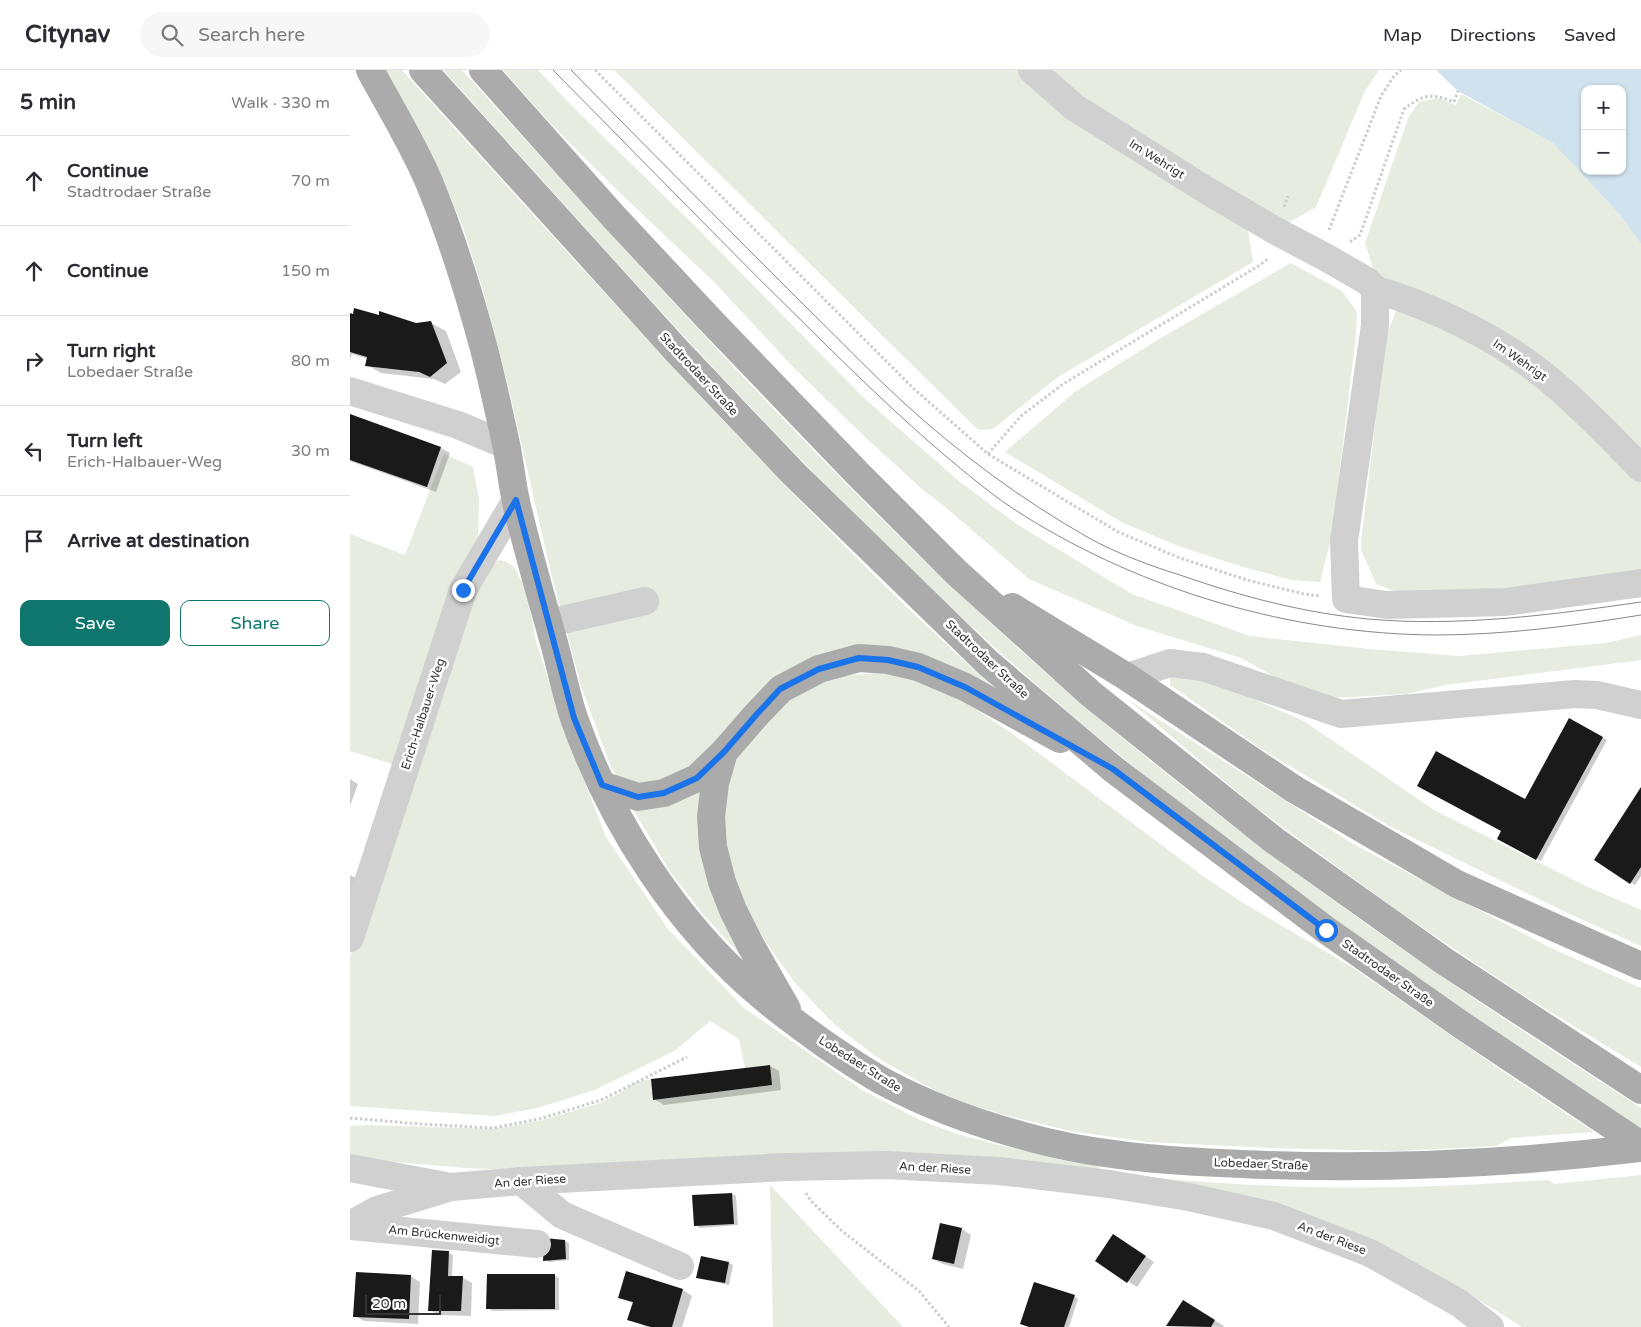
<!DOCTYPE html>
<meta charset="utf-8">
<style>
body{margin:0;font-family:"Varela Round",sans-serif;background:#f7f7f7;color:#2b2b33}
.controls{position:absolute;right:15px;top:15px;display:grid;overflow:hidden;border-radius:10px;box-shadow:0 1px 4px #0004}
.controls button{width:45px;height:45px;display:grid;place-items:center;padding:0;border:0;border-bottom:1px solid #e1e1e2;background:#fff;color:#2b2b33;font:25px sans-serif}
.scale{position:absolute;left:15px;bottom:12px;width:76px;box-sizing:border-box;padding-left:5px;border:2px solid #333;border-top:0;font-size:14px;line-height:18px;white-space:nowrap;color:#333;-webkit-text-stroke:4px #fff;paint-order:stroke}
.stop{position:absolute;width:15px;height:15px;margin:-11px;border:4px solid #1a73e8;border-radius:50%;background:#fff}
.stop.end{background:#1a73e8;border-color:#fff;box-shadow:0 1px 5px #0008}
.list{margin:0;padding:0;list-style:none}
h2{display:flex;justify-content:space-between;align-items:center;height:65px;margin:0;padding:0 20px;font-size:21px}
h2 small{font-size:16px;font-weight:400;color:#7c7c81}
.list li{display:grid;grid-template-columns:32px 1fr auto;gap:15px;align-items:center;box-sizing:border-box;height:90px;padding:0 20px;border-top:1px solid #e1e1e2}
.list b{display:block;font-size:19px;white-space:nowrap}
.list p{margin:0;font-size:16px;white-space:nowrap;color:#7c7c81}
.list em{font-size:16px;font-style:normal;color:#7c7c81}
.actions{display:flex;gap:10px;padding:15px 20px}
.actions a{flex:1;padding:11px 0;border:1px solid #0f766e;border-radius:10px;text-align:center;font-size:18px;color:#0f766e}
.actions .main{background:#0f766e;color:#fff}
.icon{flex:none;width:28px;height:28px;fill:none;stroke:currentColor;stroke-width:2;stroke-linecap:round;stroke-linejoin:round}
.map{position:relative;flex:none;width:1291px;height:1257px;overflow:hidden}
header{display:flex;align-items:center;gap:30px;box-sizing:border-box;height:70px;padding:0 25px;background:#fff;border-bottom:1px solid #e1e1e2}
header strong{font-size:24px}
nav{display:flex;gap:28px;margin-inline-start:auto;font-size:18px}
.search{width:350px;height:45px;background:#f7f7f7;display:flex;align-items:center;gap:12px;box-sizing:border-box;padding:0 18px;border-radius:28px;color:#7c7c81;font-size:19px}
main{display:flex}
aside{flex:1;background:#fff}
.map>svg:first-child{display:block}
.green{fill:#e6ecdf}
.water{fill:#cfe2ee;fill-rule:evenodd}
.shadow{fill:#0003}
.building{fill:#1a1a1a}
.lines{fill:none;stroke-linecap:round;stroke-linejoin:round}
.path{stroke:#cdcdcd;stroke-width:3;stroke-dasharray:2.5 2.5;stroke-linecap:butt}
.minor{stroke:#d0d0d0;stroke-width:28}
.major{stroke:#ababab;stroke-width:28}
.tram{stroke:#888;stroke-width:1}
.route{stroke:#1a73e8;stroke-width:6}
.labels{text-anchor:middle;dominant-baseline:central;stroke-width:5;stroke-linejoin:round;paint-order:stroke}
.street-label{font-size:12px;fill:#333;stroke:#fff}
</style>
<header>
<strong>Citynav</strong>
<div class="search"><svg class="icon" aria-label="search" viewBox="0 0 24 24"><circle cx="10" cy="10" r="6"/><path d="M15 15l6 6"/></svg>Search here</div>
<nav><a>Map</a><a>Directions</a><a>Saved</a></nav>
</header>
<main>
<aside>
<h2>5 min<small>Walk · 330 m</small></h2>
<ul class="list">
<li><svg class="icon" aria-label="ahead" viewBox="0 0 24 24"><path d="M12 20V5M6 11l6-6 6 6"/></svg><div><b>Continue</b><p>Stadtrodaer Straße</p></div><em>70 m</em></li>
<li><svg class="icon" aria-label="ahead" viewBox="0 0 24 24"><path d="M12 20V5M6 11l6-6 6 6"/></svg><div><b>Continue</b></div><em>150 m</em></li>
<li><svg class="icon" aria-label="right" viewBox="0 0 24 24"><path d="M7 20v-9h11M14 6l5 5-5 5"/></svg><div><b>Turn right</b><p>Lobedaer Straße</p></div><em>80 m</em></li>
<li><svg class="icon" aria-label="left" viewBox="0 0 24 24"><path d="M17 20v-9H6M10 6l-5 5 5 5"/></svg><div><b>Turn left</b><p>Erich-Halbauer-Weg</p></div><em>30 m</em></li>
<li><svg class="icon" aria-label="arrive" viewBox="0 0 24 24"><path d="M6 21V4h12l-3 4 3 4H6"/></svg><div><b>Arrive at destination</b></div></li>
</ul>
<div class="actions"><a class="main">Save</a><a>Share</a></div>
</aside>
<div class="map">
<svg width="1291" height="1257" viewBox="0 0 1291 1257">
<rect width="100%" height="100%" fill="#fff"/>
<g class="green">
<path d="M 35,0 L 52,0 C 140,98 229,195 318,292 C 427,408 537,524 657,629 L 572,588 L 424,610 L 404,626 L 388,644 L 365,678 L 351,691 L 294,718 L 267,706 L 261,697 L 231,616 L 201,503 L 158,315 L 132,217 L 114,160 L 90,102 Z"/>
<path d="M 93,0 L 112,0 C 281,186 447,374 632,545 C 833,732 1060,890 1291,1038 L 1291,1060 C 1084,921 875,780 687,615 C 472,428 284,211 93,0 Z"/>
<path d="M 153,0 L 188,0 L 226,40 L 345,156 L 515,329 L 610,412 L 668,455 L 782,524 L 900,566 L 1020,579 L 1109,586 L 1256,573 L 1291,565 L 1291,590 L 1095,615 L 1056,624 L 965,629 L 891,588 L 787,556 L 679,509 L 594,436 L 573,420 L 514,366 L 445,299 L 365,213 L 267,120 L 201,54 Z"/>
<path d="M 264,0 L 674,0 L 898,160 L 903,192 L 708,307 L 643,359 L 628,360 Z"/>
<path d="M 706,0 L 1029,0 L 1015,21 L 966,137 L 938,153 L 734,35 L 703,3 Z"/>
<path d="M 1111,24 L 1203,73 L 1271,146 L 1291,174 L 1291,383 L 1136,256 L 1024,202 L 1015,173 L 1059,46 L 1069,32 L 1088,28 L 1106,35 Z"/>
<path d="M 941,193 L 992,221 L 1007,242 L 1006,265 L 982,465 L 970,512 L 941,510 L 890,496 L 829,476 L 773,453 L 655,382 L 726,321 L 809,269 Z"/>
<path d="M 1049,233 L 1136,275 L 1199,323 L 1291,410 L 1291,503 L 1156,523 L 1044,521 L 1026,514 L 1011,480 L 1011,471 L 1036,267 Z"/>
<path d="M 94,384 L 123,397 L 129,429 L 128,471 L 45,695 L 0,681 L 0,464 L 55,485 Z"/>
<path d="M 150,490 L 157,492 L 164,497 L 176,519 L 186,571 L 213,656 L 256,767 L 318,859 L 394,938 L 512,1020 L 570,1050 L 604,1063 L 645,1074 L 711,1090 L 749,1096 L 749,1103 L 170,1100 L 115,1098 L 0,1088 L 0,1056 L 16,1055 L 143,1059 L 189,1051 L 250,1033 L 270,1023 L 285,1012 L 301,1009 L 304,1030 L 422,1015 L 420,995 L 395,998 L 389,969 L 360,951 L 326,980 L 245,1020 L 187,1038 L 144,1046 L 0,1036 L 0,887 L 45,744 L 127,507 L 143,492 Z"/>
<path d="M 526,603 L 547,605 L 570,611 L 617,633 L 667,667 L 853,806 L 890,831 L 1005,899 L 1157,1004 L 1244,1062 L 1161,1068 L 1146,1076 L 1048,1081 L 921,1078 L 798,1072 L 721,1061 L 651,1044 L 616,1033 L 584,1020 L 531,990 L 499,966 L 481,951 L 445,913 L 413,868 L 390,823 L 376,779 L 373,746 L 376,718 L 384,694 L 396,673 L 436,631 L 478,610 L 494,606 Z"/>
<path d="M 820,607 L 856,608 L 954,651 L 1084,740 L 1238,817 L 1291,840 L 1291,876 L 1222,845 L 1041,757 L 913,680 L 820,615 Z"/>
<path d="M 777,629 L 1003,774 L 1201,878 L 1291,918 L 1291,997 L 1168,922 L 1051,843 L 904,736 Z"/>
<path d="M 352,715 L 403,899 L 353,844 L 321,803 L 284,741 L 285,737 Z"/>
<path d="M 776,1105 C 879,1116 984,1120 1088,1116 C 1125,1115 1162,1112 1199,1110 L 1204,1114 L 1291,1105 L 1291,1257 L 1172,1257 L 1116,1222 Z"/>
<path d="M 420,1115 L 553,1257 L 423,1257 Z"/>
</g>
<path class="water" d="M 1086,0 L 1291,0 L 1291,174 L 1271,146 L 1203,73 L 1108,21 ZM 1235,19 L 1272,19 L 1272,101 L 1235,101 Z"/>
<g class="shadow">
<path d="M 0,244 L 66,254 L 81,253 L 96,261 L 111,302 L 95,314 L 84,309 L 31,303 L 17,295 L 18,289 L 2,284 L 0,289 Z"/>
<path d="M 0,345 L 91,378 L 100,383 L 86,422 L 0,391 Z"/>
<path d="M 1220,650 L 1257,670 L 1191,791 L 1149,768 L 1176,731 Z"/>
<path d="M 0,709 L 8,714 L 0,736 Z"/>
<path d="M 1291,719 L 1291,806 L 1285,815 L 1245,789 Z"/>
<path d="M 0,805 L 8,809 L 0,833 Z"/>
<path d="M 420,996 L 429,1001 L 431,1020 L 314,1035 L 304,1029 Z"/>
<path d="M 382,1124 L 386,1126 L 388,1155 L 350,1158 L 345,1155 Z"/>
<path d="M 612,1159 L 621,1165 L 613,1199 L 593,1194 L 583,1189 Z"/>
<path d="M 215,1171 L 219,1173 L 219,1190 L 199,1192 L 195,1190 Z"/>
<path d="M 772,1171 L 804,1192 L 787,1217 L 746,1191 Z"/>
<path d="M 99,1183 L 103,1185 L 102,1207 L 113,1208 L 122,1213 L 121,1246 L 89,1245 L 80,1240 Z"/>
<path d="M 352,1188 L 379,1193 L 383,1195 L 379,1215 L 352,1209 L 348,1207 Z"/>
<path d="M 277,1203 L 333,1220 L 342,1226 L 332,1257 L 296,1257 L 279,1249 L 284,1234 L 269,1227 Z"/>
<path d="M 204,1205 L 209,1208 L 209,1240 L 142,1241 L 138,1238 Z"/>
<path d="M 60,1206 L 70,1212 L 68,1254 L 14,1251 L 5,1246 Z"/>
<path d="M 724,1226 L 728,1229 L 719,1257 L 679,1257 L 672,1254 Z"/>
<path d="M 842,1237 L 874,1256 L 873,1257 L 817,1256 Z"/>
</g>
<g class="building">
<path d="M 4,238 L 29,245 L 29,241 L 66,253 L 81,251 L 97,293 L 80,307 L 69,302 L 15,296 L 17,287 L 0,282 L 0,243 L 3,244 Z"/>
<path d="M 0,344 L 91,377 L 77,417 L 0,390 Z"/>
<path d="M 1219,648 L 1253,667 L 1186,790 L 1147,769 L 1151,761 L 1067,716 L 1086,681 L 1175,729 Z"/>
<path d="M 1291,717 L 1291,797 L 1280,814 L 1244,790 Z"/>
<path d="M 420,995 L 422,1015 L 303,1030 L 301,1009 Z"/>
<path d="M 382,1123 L 384,1154 L 344,1156 L 342,1125 Z"/>
<path d="M 590,1153 L 612,1158 L 604,1194 L 582,1189 Z"/>
<path d="M 763,1164 L 796,1186 L 777,1213 L 745,1191 Z"/>
<path d="M 194,1168 L 215,1170 L 216,1189 L 193,1191 Z"/>
<path d="M 82,1180 L 99,1181 L 98,1206 L 113,1206 L 111,1241 L 78,1241 Z"/>
<path d="M 351,1186 L 379,1192 L 375,1213 L 346,1208 Z"/>
<path d="M 276,1201 L 333,1219 L 322,1257 L 301,1257 L 277,1250 L 283,1232 L 268,1228 Z"/>
<path d="M 6,1202 L 61,1205 L 59,1249 L 3,1247 Z"/>
<path d="M 137,1204 L 205,1204 L 205,1239 L 136,1239 Z"/>
<path d="M 684,1212 L 725,1225 L 714,1257 L 679,1257 L 670,1254 Z"/>
<path d="M 833,1230 L 865,1250 L 861,1257 L 816,1256 Z"/>
</g>
<g class="lines">
<g class="path">
<path d="M 245,0 L 563,318 L 638,384 L 768,462 L 830,488 L 897,510 L 954,524 L 970,526"/>
<path d="M 934,137 L 938,126"/>
<path d="M 979,160 L 1031,26 L 1044,6 L 1051,0"/>
<path d="M 1000,172 L 1010,165 L 1054,39 C 1074,24 1081,23 1104,32 L 1108,21"/>
<path d="M 638,384 L 671,346 L 713,314 L 910,195 L 919,188"/>
<path d="M 0,1048 L 70,1054 L 143,1058 L 189,1049 L 251,1030 L 337,987"/>
<path d="M 456,1123 L 461,1131 L 492,1161 L 569,1221 L 599,1257"/>
</g>
<g class="minor">
<path d="M 682,0 L 724,37 L 856,120 L 924,160 L 977,188 L 1017,211 L 1025,219 L 1025,255 L 994,471 L 996,529 L 1037,535 L 1156,532 L 1291,513"/>
<path d="M 1025,219 C 1091,240 1157,272 1209,318 C 1238,343 1264,371 1291,398"/>
<path d="M 0,321 L 108,355 L 156,375"/>
<path d="M 199,553 L 295,531"/>
<path d="M 777,607 L 820,593 L 853,597 L 991,644 L 1225,624 L 1247,625 L 1291,635"/>
<path d="M 0,868 L 113,520 L 166,430"/>
<path d="M 0,1098 L 101,1117 L 171,1111 L 437,1097 L 536,1095 L 649,1101 L 759,1114 L 839,1127 L 924,1146 L 1020,1183 L 1109,1233 L 1140,1257"/>
<path d="M 171,1111 L 212,1145 L 330,1196"/>
<path d="M 0,1155 L 27,1140 L 98,1118"/>
<path d="M 0,1156 L 187,1174"/>
</g>
<g class="major">
<path d="M 20,0 C 40,37 63,74 79,112 C 101,165 119,223 134,279 C 142,310 149,342 156,374 C 160,393 162,413 166,432 C 177,479 191,526 204,573 C 211,598 216,624 224,648 C 261,753 328,857 414,928 C 434,945 455,960 476,975 C 495,988 514,1001 534,1012 C 577,1035 623,1052 670,1065 C 742,1086 817,1091 892,1094 C 1025,1100 1158,1094 1291,1078"/>
<path d="M 73,0 L 327,281 L 443,403 L 638,593 L 763,699 L 976,860 L 1110,954 L 1291,1075"/>
<path d="M 133,0 L 263,146 L 361,251 L 508,404 L 606,502 L 741,624 L 925,771 L 1094,891 L 1291,1020"/>
<path d="M 662,537 L 777,607 L 944,719 L 1107,814 L 1291,896"/>
<path d="M 252,715 L 288,727 L 314,723 L 347,708 L 374,682"/>
<path d="M 437,939 L 401,876 L 383,840 L 372,812 L 363,777 L 361,747 L 365,713 L 374,682 L 407,644 L 431,619 L 469,599 L 509,588 L 538,590 L 568,597 L 615,617 L 710,669"/>
</g>
<g class="tram">
<path d="M 203,0 C 294,92 384,185 477,276 C 514,312 551,348 591,382 C 617,404 644,427 673,445 C 794,521 942,564 1085,565 C 1154,565 1223,556 1291,545"/>
<path d="M 221,0 C 298,79 376,157 454,235 C 487,267 520,302 554,333 C 610,384 672,430 739,468 C 768,484 801,496 833,506 C 893,527 955,543 1018,549 C 1109,557 1201,545 1291,532"/>
</g>
</g>
<g class="lines">
<path class="route" d="M 113,520 L 166,430 L 224,648 L 252,715 L 288,727 L 314,723 L 347,708 L 374,682 L 407,644 L 430,619 L 469,599 L 509,588 L 538,590 L 568,597 L 615,617 L 763,699 L 976,860"/>
</g>
<g class="labels">
<g class="street-label">
<text transform="translate(807 89) rotate(32)">Im Wehrigt</text>
<text transform="translate(1170 290) rotate(35)">Im Wehrigt</text>
<text transform="translate(349 304) rotate(47)">Stadtrodaer Straße</text>
<text transform="translate(637 589) rotate(43)">Stadtrodaer Straße</text>
<text transform="translate(73 644) rotate(-72)">Erich-Halbauer-Weg</text>
<text transform="translate(1038 903) rotate(35)">Stadtrodaer Straße</text>
<text transform="translate(510 994) rotate(32)">Lobedaer Straße</text>
<text transform="translate(911 1094) rotate(2)">Lobedaer Straße</text>
<text transform="translate(585 1098) rotate(3)">An der Riese</text>
<text transform="translate(180 1111) rotate(-4)">An der Riese</text>
<text transform="translate(94 1165) rotate(6)">Am Brückenweidigt</text>
<text transform="translate(982 1168) rotate(21)">An der Riese</text>
</g>
</g>
</svg>
<div class="controls">
<button>+</button>
<button>−</button>
</div>
<div class="scale">20 m</div>
<div class="stop" style="left:976px;top:860px"></div>
<div class="stop end" style="left:113px;top:520px"></div>
</div>
</main>
